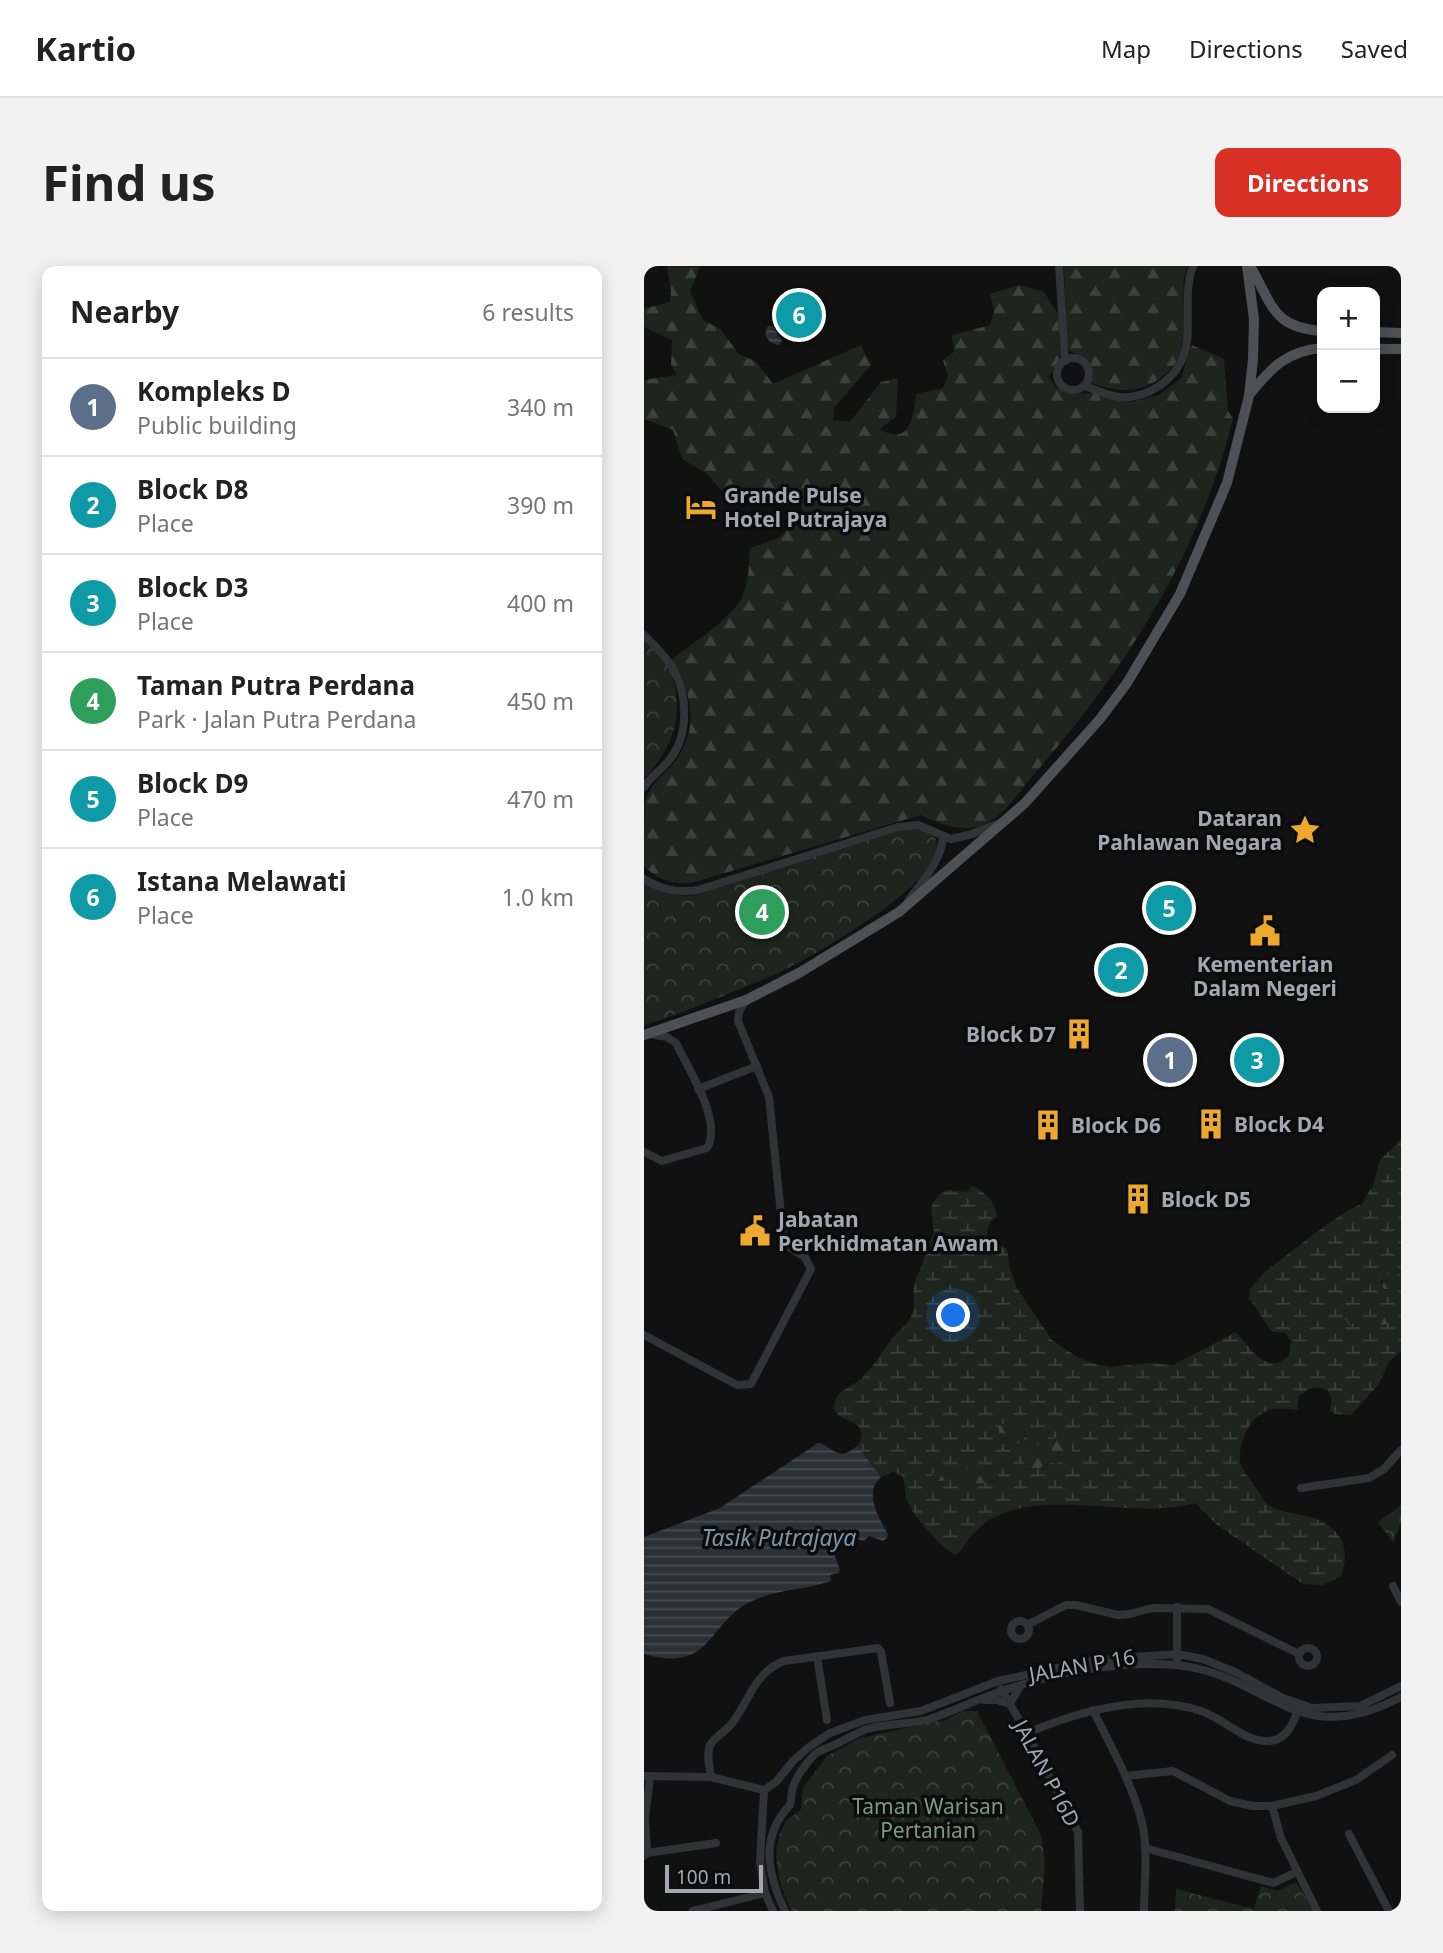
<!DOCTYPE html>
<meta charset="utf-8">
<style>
body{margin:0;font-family:"Noto Sans",sans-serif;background:#f2f2f2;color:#222}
.controls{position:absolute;right:21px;top:21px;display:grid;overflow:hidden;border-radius:14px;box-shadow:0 4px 18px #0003}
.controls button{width:63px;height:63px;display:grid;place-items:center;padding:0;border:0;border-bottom:2px solid #e0e0e0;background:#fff;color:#222;font:35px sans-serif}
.scale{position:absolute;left:21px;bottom:18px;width:98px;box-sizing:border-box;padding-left:7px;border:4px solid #a2a7b2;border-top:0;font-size:19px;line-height:24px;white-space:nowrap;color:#a2a7b2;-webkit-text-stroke:5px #0c0c0d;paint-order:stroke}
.you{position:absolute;left:310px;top:1050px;width:24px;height:24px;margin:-18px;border:5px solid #fff;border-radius:50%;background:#1a73e8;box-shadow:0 0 0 10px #1a73e833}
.badge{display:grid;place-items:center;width:46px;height:46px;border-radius:50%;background:#d93025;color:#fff;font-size:23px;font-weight:700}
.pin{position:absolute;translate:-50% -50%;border:4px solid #fff;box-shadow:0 2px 7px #0006}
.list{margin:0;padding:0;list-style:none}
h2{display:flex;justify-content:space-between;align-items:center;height:91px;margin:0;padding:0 28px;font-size:30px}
h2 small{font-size:23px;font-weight:400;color:#767676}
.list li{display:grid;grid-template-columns:46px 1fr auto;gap:21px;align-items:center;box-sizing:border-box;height:98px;padding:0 28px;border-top:2px solid #e0e0e0}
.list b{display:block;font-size:26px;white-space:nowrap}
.list p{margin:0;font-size:23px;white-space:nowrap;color:#767676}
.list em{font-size:23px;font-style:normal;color:#767676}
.map{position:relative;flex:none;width:757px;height:1645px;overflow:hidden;border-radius:14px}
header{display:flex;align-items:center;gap:42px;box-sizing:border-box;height:98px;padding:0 35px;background:#fff;border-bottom:2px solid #e0e0e0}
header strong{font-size:33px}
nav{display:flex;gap:38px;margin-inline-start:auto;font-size:24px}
.intro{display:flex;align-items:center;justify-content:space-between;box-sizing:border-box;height:168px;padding:0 42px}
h1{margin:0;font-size:49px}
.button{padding:18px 32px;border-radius:14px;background:#d93025;color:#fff;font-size:24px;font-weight:700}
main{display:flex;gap:42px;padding:0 42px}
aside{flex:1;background:#fff;border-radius:14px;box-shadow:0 4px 18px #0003}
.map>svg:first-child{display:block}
.forest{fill:url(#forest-firs)}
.wetland{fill:url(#wetland-marsh);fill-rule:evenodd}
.park{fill:url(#park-crowns)}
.water{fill:url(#water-rules)}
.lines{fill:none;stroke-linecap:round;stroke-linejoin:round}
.minor{stroke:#323337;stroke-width:8}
.major{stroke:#4e5056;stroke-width:10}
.labels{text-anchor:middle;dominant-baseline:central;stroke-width:7;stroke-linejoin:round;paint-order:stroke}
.poi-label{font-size:21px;font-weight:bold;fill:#a2a7b2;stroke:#0c0c0d;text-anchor:start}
.street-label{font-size:21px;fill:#a2a7b2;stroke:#0c0c0d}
.park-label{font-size:21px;fill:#799d7b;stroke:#0c0c0d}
.water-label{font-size:23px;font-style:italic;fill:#7996ad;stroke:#0c0c0d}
</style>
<header>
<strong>Kartio</strong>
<nav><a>Map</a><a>Directions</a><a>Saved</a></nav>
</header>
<div class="intro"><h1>Find us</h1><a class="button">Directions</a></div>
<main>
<aside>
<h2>Nearby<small>6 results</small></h2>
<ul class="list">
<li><span class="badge" style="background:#5c6f8a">1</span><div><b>Kompleks D</b><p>Public building</p></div><em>340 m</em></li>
<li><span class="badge" style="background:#0f9aa8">2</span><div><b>Block D8</b><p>Place</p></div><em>390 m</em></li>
<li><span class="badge" style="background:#0f9aa8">3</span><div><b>Block D3</b><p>Place</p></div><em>400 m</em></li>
<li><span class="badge" style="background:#2e9e5b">4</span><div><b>Taman Putra Perdana</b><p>Park · Jalan Putra Perdana</p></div><em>450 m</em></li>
<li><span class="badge" style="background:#0f9aa8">5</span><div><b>Block D9</b><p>Place</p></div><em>470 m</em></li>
<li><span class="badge" style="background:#0f9aa8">6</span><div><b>Istana Melawati</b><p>Place</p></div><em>1.0 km</em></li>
</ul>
</aside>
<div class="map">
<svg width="757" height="1645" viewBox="0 0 757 1645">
<defs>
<pattern id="forest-firs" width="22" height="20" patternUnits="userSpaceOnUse" patternTransform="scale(1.75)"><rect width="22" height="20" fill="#1d251e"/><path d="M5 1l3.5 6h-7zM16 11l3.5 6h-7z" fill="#3b423c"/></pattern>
<pattern id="wetland-marsh" width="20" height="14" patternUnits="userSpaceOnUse" patternTransform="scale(1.75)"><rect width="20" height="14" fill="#1d251e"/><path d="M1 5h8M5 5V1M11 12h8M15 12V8" fill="none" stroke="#3b423c"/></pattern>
<pattern id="park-crowns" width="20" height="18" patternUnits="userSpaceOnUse" patternTransform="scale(1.75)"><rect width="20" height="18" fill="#1d251e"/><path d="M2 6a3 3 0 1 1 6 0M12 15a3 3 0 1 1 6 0" fill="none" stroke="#3b423c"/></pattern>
<pattern id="water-rules" width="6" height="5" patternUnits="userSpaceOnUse" patternTransform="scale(1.75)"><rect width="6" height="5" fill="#2a3137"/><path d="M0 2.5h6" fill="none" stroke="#464c52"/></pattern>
</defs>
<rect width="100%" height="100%" fill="#111112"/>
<g class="forest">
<path d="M 23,0 L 56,1 L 46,25 L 59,54 L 76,63 L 95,88 L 113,96 L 129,118 L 217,79 L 227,99 L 191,141 L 189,154 L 206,156 L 237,116 L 254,112 L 252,151 L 235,163 C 267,181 269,151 272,128 L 299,122 L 304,110 L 299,94 L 310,86 L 308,69 L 346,59 L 350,45 L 346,28 L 375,19 L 400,26 L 414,48 L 416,92 L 405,111 L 413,122 L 432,128 L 452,127 L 487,136 L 515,129 L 537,112 L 548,79 L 580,93 L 584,145 L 589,153 C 556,287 481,404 391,507 C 376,524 360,552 338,559 C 318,567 295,558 277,549 L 47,617 C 27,618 14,614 0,600 C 0,585 0,546 1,534 C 6,519 21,508 31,495 C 56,464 48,424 27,394 C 48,377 86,355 98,331 C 105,315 105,298 106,282 L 135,272 L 159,248 L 155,228 L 145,221 L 92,241 L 63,208 L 38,193 L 29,164 L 0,153 L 0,114 L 33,109 L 27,99 L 28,74 L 0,61 L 0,43 L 26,36 L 27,24 Z"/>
<path d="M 420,0 L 543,0 C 535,23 543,53 540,77 C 537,101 509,123 485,124 C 472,125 459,121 447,117 L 449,108 L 445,95 L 426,85 L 423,78 Z"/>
<path d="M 746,1004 L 753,1004 L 757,1011 L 757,1024 L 740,1023 L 737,1020 L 740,1009 Z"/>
<circle cx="708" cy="1051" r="9"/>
<circle cx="740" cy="1051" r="8"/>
<path d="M 372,1154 C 381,1160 382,1165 379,1175 L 370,1179 L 359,1177 L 355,1170 L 354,1160 Z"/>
<path d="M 423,1170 L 430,1190 L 411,1198 L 406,1196 L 396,1202 L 381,1204 C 376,1183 405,1171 423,1170 Z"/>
<path d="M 319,1203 L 351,1205 L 354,1208 L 354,1212 C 337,1224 309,1212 289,1216 L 286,1212 L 289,1207 L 302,1207 Z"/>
</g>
<path class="wetland" d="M 757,873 L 757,1011 L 753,1004 L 747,1004 L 736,1015 L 740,1023 L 757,1024 L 757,1085 L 745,1096 L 735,1118 L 707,1149 L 692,1148 L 685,1145 C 695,1121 671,1114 655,1130 L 653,1144 C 637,1142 625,1140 613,1151 C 602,1161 594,1181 596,1196 C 598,1204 608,1216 613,1223 C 617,1229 620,1237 626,1240 C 647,1251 674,1246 691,1265 C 703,1278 703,1294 697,1310 L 679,1319 L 659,1318 L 573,1259 L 551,1237 C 488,1255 405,1221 347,1253 C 333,1261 323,1275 314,1288 L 309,1288 C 295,1278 271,1253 264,1237 C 259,1227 263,1218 257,1209 L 249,1206 L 237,1211 L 213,1180 C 234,1148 177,1161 193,1131 C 198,1122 211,1119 218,1112 C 232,1098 239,1083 251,1069 C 258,1062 265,1057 268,1048 C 272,1037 268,1027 271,1016 C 275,1003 283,994 280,981 C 305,961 270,947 301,924 L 324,926 L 328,920 C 341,925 352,936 353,951 L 347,955 L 343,965 L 345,973 L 363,983 L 366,1003 L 373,1022 L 408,1074 L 433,1091 L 447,1097 L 466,1101 L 505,1097 L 529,1099 L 592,1066 C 607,1082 623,1112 645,1089 L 647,1075 L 641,1067 L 627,1065 L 605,1032 L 606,1023 L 621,1006 L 670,968 L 704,944 L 718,938 L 729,919 L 736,894 ZM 707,1042 L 713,1043 L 717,1055 L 705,1059 L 699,1050 L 701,1044 ZM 738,1043 L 744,1044 L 748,1049 L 747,1055 L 741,1060 L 735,1058 L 732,1053 L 734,1046 ZM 372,1154 C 381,1160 382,1165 379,1175 L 370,1179 L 359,1177 L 355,1170 L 354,1160 ZM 423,1170 L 430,1190 L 411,1198 L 407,1196 L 396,1202 L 381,1204 C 376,1183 405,1171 423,1170 ZM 319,1203 L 351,1205 L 354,1208 L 354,1212 L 349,1216 L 329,1218 C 319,1212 301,1214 290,1216 L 286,1212 L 289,1207 L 302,1207 Z"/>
<g class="park">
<path d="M 0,371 C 9,382 21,394 27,407 C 30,413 31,421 32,428 C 37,464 22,488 0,513 Z"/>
<path d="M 267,561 C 274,563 287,564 291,572 C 312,610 168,691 140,704 C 125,712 107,718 91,725 C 61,737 31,750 0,759 L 0,617 C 18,628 33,631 53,629 L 239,567 Z"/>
<path d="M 757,1239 L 757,1256 L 749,1277 L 734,1256 Z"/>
<path d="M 318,1445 L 333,1445 L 397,1569 L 401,1596 L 397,1645 L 148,1645 C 135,1620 125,1586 140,1559 C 143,1553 152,1548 157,1543 L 159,1522 L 183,1490 L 216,1472 L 304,1453 Z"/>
<path d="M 652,1616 L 669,1645 L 531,1645 L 532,1623 L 610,1643 L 617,1620 L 633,1625 Z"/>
</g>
<g class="water">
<path d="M 124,60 L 129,60 L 138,75 L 135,79 C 125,78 118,70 124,60 Z"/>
<path d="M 174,1177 C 191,1181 193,1197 213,1180 L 237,1211 C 219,1226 235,1252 244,1268 L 243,1272 L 239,1275 L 225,1270 L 220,1275 L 201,1270 L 194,1277 L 195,1281 L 189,1285 L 196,1304 L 194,1307 L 186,1309 L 187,1315 C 161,1324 133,1323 108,1335 C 63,1356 69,1408 0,1388 L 0,1271 L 76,1242 Z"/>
</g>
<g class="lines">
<g class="minor">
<path d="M 415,0 L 421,95"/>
<circle cx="429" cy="108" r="16"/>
<path d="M 440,120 C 451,123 463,130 475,131 C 508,133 540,108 543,75 C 546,51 540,23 549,0"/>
<path d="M 0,369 C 10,379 22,390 29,403 C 44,428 45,469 26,493 C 19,503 7,510 0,521"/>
<path d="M 0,613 C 18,624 33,627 54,624 L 254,561 L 274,559 L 307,573 L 325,569 L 353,558"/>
<path d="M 264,635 C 277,617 298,594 299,571"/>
<path d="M 54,823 L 113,800"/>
<path d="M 0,886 L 18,895 L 63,882 C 79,855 44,803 32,777 L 23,771 L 5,768"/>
<path d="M 0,1069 L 93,1119 L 107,1118 L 167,1003 L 161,991 L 140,978 L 125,831 L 94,755 L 95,746 L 102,734"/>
<path d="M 657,1222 L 725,1212 L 740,1203 L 757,1184"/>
<path d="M 749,1320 L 757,1336"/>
<circle cx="376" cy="1364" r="9"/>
<path d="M 383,1359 L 422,1339 L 432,1339 L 474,1349 L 486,1348 L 508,1342 L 564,1343 L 655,1388"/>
<circle cx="664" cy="1391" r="9"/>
<path d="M 173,1390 L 183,1454"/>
<path d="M 533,1399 L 533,1341"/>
<path d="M 357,1423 L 383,1467 L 434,1566 L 436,1645"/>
<path d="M 340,1434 L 353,1434 L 366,1438 L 376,1420"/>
<path d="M 449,1444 C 466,1479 487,1515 497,1553 C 505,1582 500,1615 500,1645"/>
<path d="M 383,1467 C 435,1445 501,1426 557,1445 C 579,1452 597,1473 620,1475 C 639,1477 648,1462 653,1446"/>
<path d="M 0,1510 L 67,1511 L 120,1524"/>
<path d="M 482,1510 L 529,1505 L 586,1535 L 608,1540 L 628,1540 L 672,1530 L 712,1514 L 748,1489"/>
<path d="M 67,1511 C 66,1501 62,1489 66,1479 C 71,1470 83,1465 89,1456 C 106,1433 111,1406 140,1395 L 234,1382 L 237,1386 L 246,1437"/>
<path d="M 628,1540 L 637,1572 L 673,1645"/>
<path d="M 705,1568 L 745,1645"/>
<path d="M 501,1582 L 629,1617 L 653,1606"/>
<path d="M 3,1587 L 72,1577"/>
<path d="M 0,1590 L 3,1587 L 1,1552 L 6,1511"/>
<path d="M 49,1645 L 121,1627"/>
<path d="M 129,1645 L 121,1627 L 116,1596 L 120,1524 L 132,1516 L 149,1495 L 165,1481 L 186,1467 L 221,1454 L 277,1445 L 354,1415 L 450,1394 L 533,1388 L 559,1393 L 591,1406 L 639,1432 L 668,1442 L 716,1440 L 757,1420"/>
<path d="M 141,1645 C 124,1609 115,1571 146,1539 C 148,1533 147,1529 148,1524 C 151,1512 162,1497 171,1488 C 176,1484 184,1482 190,1479 C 201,1474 212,1467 223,1463 C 243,1457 266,1459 286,1453 C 309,1445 332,1434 355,1426 C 410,1407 475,1394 532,1399 C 625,1408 651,1487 757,1431"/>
</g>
<g class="major">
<path d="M 606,0 C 629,38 627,61 678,65"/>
<path d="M 731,66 L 757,67"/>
<path d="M 731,83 L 757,83"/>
<path d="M 605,129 C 627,102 642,85 678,82"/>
<path d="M 0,769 L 102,734 L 155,707 L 255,646 L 381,537 L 456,453 L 483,417 L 536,328 L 583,217 L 605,130 L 609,93 L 610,53 L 603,0"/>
</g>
</g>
<defs>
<g id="hotel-bare" transform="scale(2.415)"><path d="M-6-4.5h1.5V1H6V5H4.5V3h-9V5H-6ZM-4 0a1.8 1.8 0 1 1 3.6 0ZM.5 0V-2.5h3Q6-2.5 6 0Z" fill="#eca92e" stroke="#0c0c0d" stroke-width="2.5" paint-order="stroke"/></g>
<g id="sight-bare" transform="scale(2.415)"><path d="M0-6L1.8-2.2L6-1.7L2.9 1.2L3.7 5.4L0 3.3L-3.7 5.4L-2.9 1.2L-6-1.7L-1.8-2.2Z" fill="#eca92e" stroke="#0c0c0d" stroke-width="2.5" paint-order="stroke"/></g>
<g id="civic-bare" transform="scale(2.415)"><path d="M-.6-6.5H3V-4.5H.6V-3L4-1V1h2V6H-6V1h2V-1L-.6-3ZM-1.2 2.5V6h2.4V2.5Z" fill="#eca92e" stroke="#0c0c0d" stroke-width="2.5" paint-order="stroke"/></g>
<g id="building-bare" transform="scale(2.415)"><path d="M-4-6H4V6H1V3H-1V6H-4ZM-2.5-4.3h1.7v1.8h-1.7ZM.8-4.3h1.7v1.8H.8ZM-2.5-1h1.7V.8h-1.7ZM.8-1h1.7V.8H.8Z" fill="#eca92e" stroke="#0c0c0d" stroke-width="2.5" paint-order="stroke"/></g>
</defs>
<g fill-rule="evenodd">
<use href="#hotel-bare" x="57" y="241"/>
<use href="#sight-bare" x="661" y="564"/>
<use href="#civic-bare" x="621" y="665"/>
<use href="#building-bare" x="435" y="768"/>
<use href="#building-bare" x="567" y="858"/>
<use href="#building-bare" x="404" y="859"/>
<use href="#building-bare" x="494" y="933"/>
<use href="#civic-bare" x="111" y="965"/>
</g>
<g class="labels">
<g class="poi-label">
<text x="80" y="229">Grande Pulse<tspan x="80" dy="24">Hotel Putrajaya</tspan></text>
<text x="638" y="552" text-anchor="end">Dataran<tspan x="638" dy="24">Pahlawan Negara</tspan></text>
<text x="621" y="698" text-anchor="middle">Kementerian<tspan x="621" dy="24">Dalam Negeri</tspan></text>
<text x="412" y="768" text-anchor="end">Block D7</text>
<text x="590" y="858">Block D4</text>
<text x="427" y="859">Block D6</text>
<text x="517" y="933">Block D5</text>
<text x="134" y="953">Jabatan<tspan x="134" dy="24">Perkhidmatan Awam</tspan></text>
</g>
<g class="street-label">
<text transform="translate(438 1399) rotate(-10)">JALAN P 16</text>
<text transform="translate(403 1507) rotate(62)">JALAN P16D</text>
</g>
<g class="park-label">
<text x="284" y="1540">Taman Warisan<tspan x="284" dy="24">Pertanian</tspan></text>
</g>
<g class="water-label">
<text x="135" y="1271">Tasik Putrajaya</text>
</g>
</g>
</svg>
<div class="controls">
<button>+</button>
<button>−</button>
</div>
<div class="scale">100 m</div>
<div class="you"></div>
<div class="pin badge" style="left:526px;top:794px;background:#5c6f8a">1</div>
<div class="pin badge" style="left:477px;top:704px;background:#0f9aa8">2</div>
<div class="pin badge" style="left:613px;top:794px;background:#0f9aa8">3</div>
<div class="pin badge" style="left:118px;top:646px;background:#2e9e5b">4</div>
<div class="pin badge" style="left:525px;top:642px;background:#0f9aa8">5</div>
<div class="pin badge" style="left:155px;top:49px;background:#0f9aa8">6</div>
</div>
</main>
